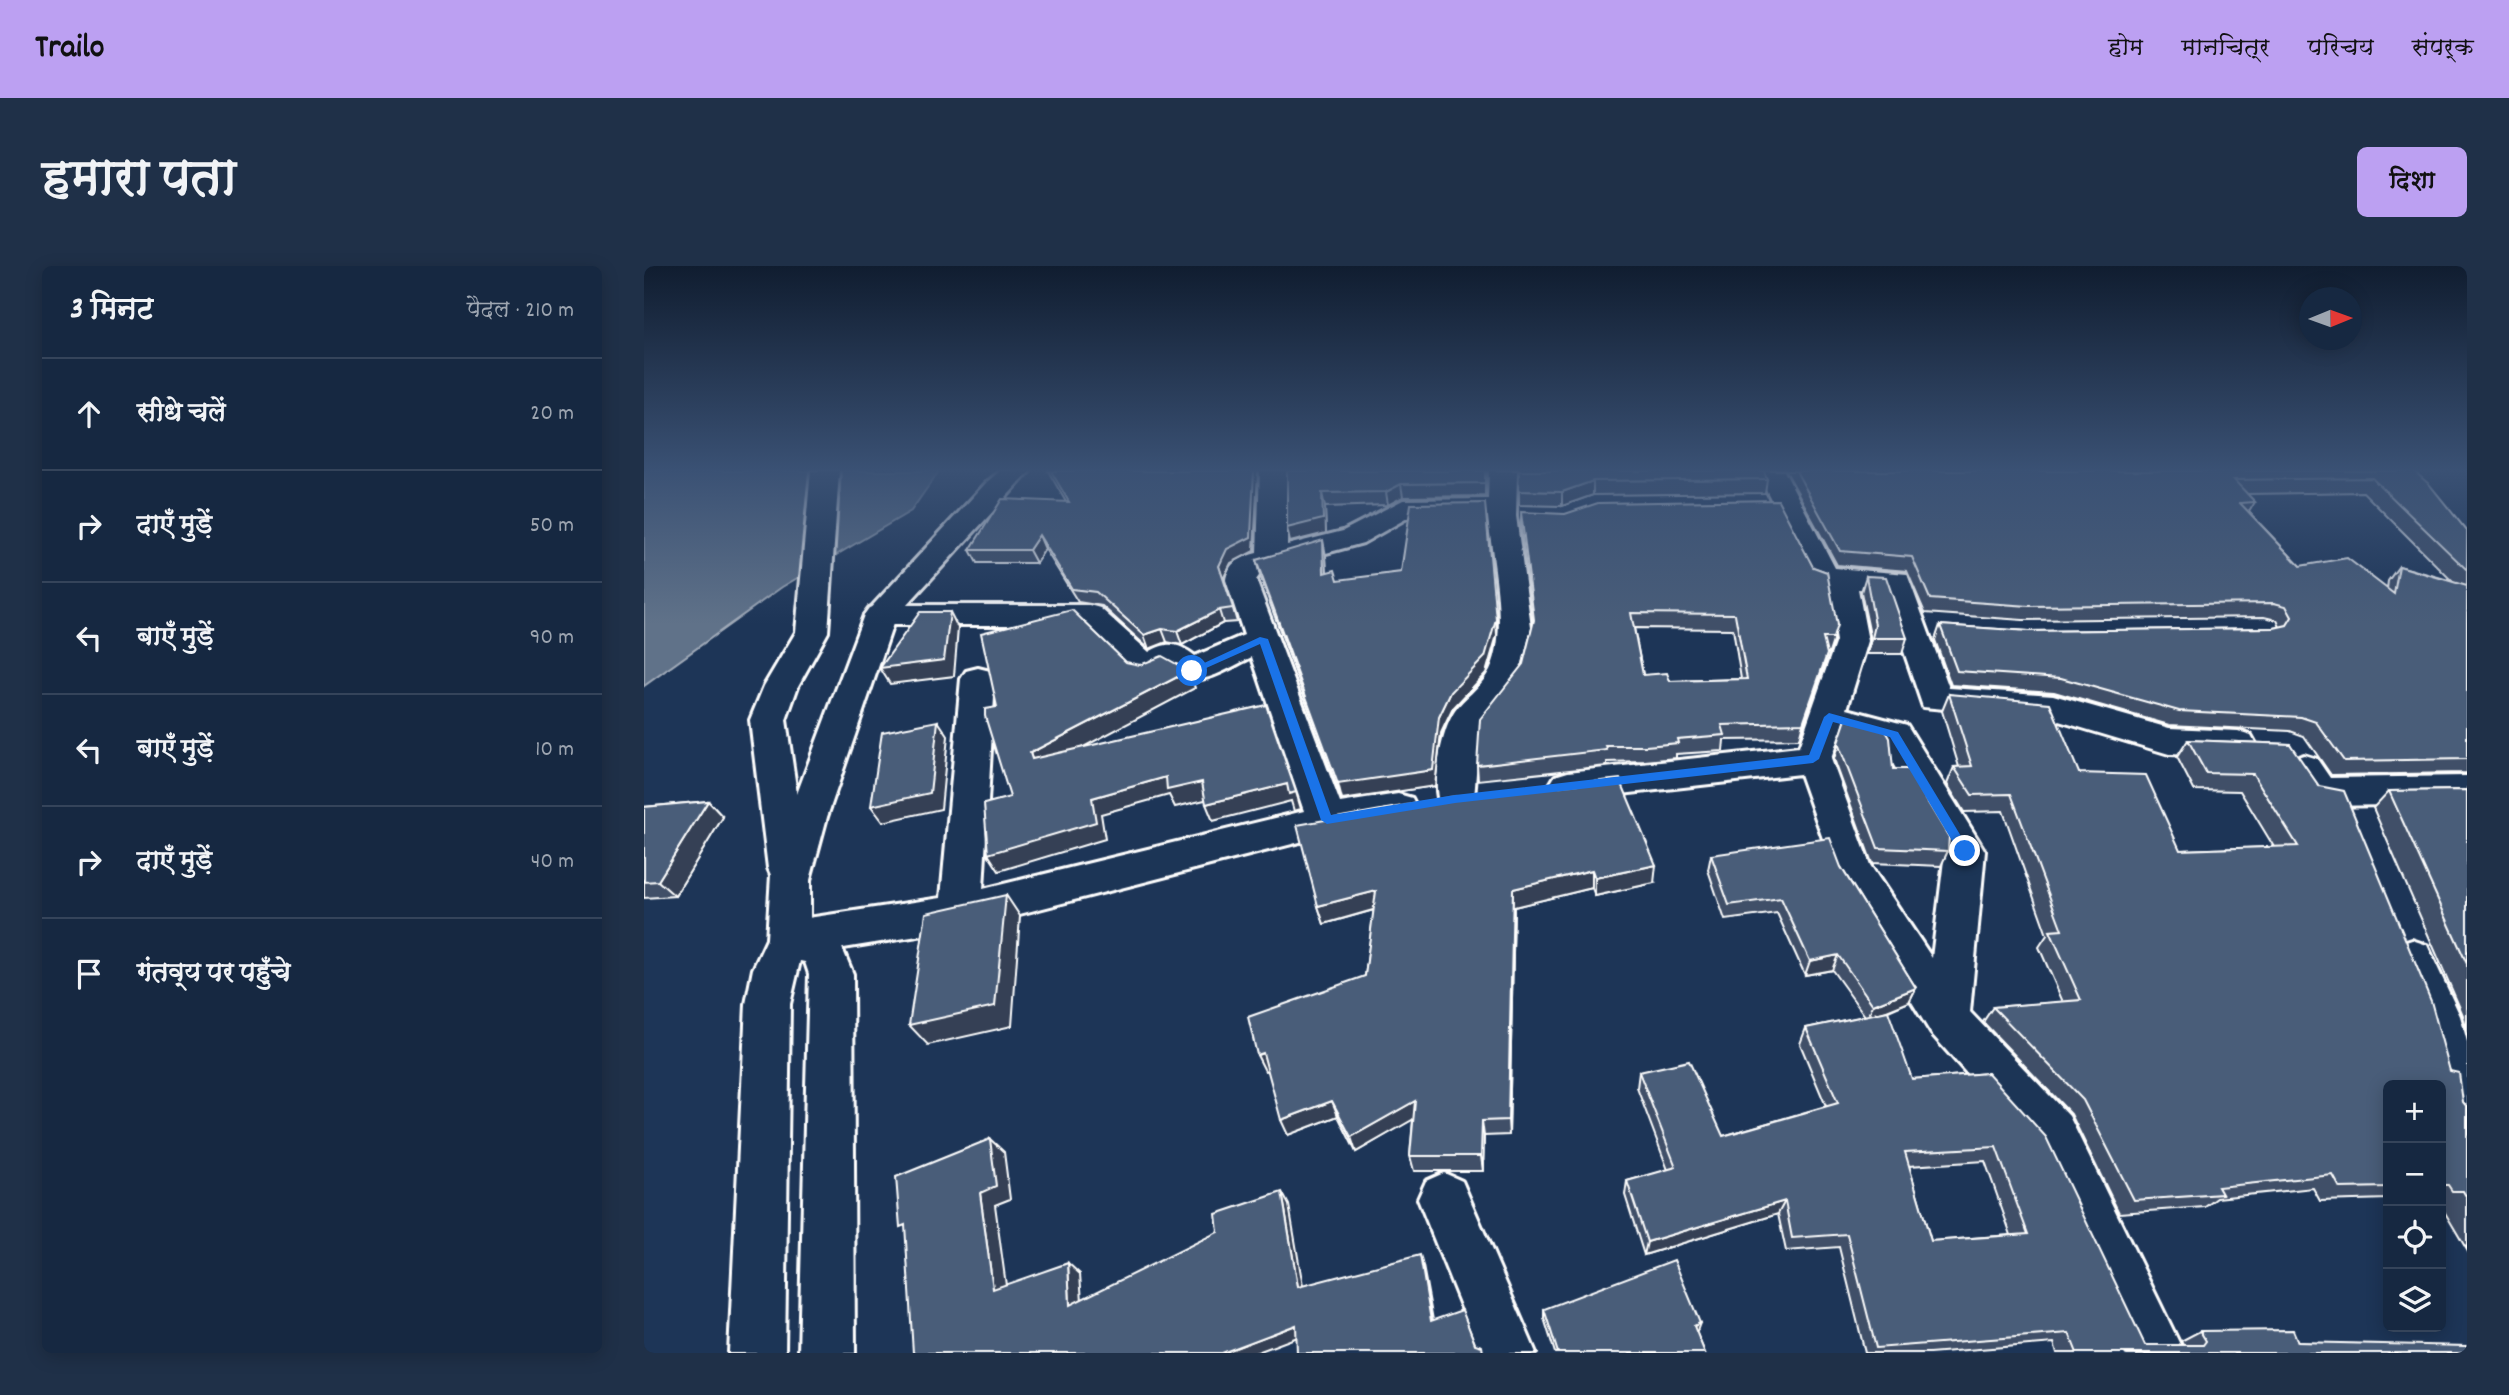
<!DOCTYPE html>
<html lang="hi">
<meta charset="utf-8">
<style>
body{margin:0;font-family:Dekko,"Playpen Sans Deva",sans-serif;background:#1f3048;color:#f1f3f6}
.controls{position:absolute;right:21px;bottom:21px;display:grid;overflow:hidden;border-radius:10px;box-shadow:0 4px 18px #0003}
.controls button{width:63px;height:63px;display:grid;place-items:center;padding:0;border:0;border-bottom:2px solid #35445a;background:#162841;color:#f1f3f6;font:35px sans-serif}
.compass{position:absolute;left:1655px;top:21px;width:63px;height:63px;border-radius:50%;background:#162841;box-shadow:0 4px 18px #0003;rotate:89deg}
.stop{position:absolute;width:21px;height:21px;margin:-16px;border:5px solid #1a73e8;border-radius:50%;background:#fff}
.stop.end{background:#1a73e8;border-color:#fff;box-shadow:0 2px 7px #0008}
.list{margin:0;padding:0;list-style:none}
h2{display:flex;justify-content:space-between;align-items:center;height:91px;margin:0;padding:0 28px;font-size:30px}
h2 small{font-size:23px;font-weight:400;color:#9ea6b1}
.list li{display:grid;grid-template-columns:46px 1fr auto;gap:21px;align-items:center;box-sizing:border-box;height:112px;padding:0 28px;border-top:2px solid #35445a}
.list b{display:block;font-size:26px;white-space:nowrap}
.list em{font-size:23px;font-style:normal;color:#9ea6b1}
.icon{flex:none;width:38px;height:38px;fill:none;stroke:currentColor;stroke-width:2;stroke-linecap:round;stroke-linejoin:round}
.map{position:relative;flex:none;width:1823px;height:1087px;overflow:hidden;border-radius:10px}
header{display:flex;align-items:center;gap:42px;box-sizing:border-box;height:98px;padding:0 35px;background:#bca0f2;color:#111}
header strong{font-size:33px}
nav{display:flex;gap:38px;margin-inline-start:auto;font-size:24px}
.intro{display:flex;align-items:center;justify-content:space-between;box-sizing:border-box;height:168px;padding:0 42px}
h1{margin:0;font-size:49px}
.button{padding:18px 32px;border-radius:10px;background:#bca0f2;color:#111;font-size:24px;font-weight:700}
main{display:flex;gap:42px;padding:0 42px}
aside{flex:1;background:#162841;border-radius:10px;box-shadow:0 4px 18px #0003}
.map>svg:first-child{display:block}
.water{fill:#617289;stroke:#a0aab8;stroke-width:2}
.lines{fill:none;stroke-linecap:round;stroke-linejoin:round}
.minor-casing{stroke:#fff;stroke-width:6}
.secondary-casing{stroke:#fff;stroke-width:6}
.minor{fill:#1d3557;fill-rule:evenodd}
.secondary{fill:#1d3557;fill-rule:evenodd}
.wall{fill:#405068;stroke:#fff;stroke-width:2;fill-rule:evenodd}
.shaded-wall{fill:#344155;stroke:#fff;stroke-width:2}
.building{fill:#4a5d79;stroke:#fff;stroke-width:2;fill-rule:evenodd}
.route{fill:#1a73e8}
</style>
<header>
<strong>Trailo</strong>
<nav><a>होम</a><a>मानचित्र</a><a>परिचय</a><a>संपर्क</a></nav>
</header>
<div class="intro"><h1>हमारा पता</h1><a class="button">दिशा</a></div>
<main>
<aside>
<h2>3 मिनट<small>पैदल · 210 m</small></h2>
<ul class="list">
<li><svg class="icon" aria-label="ahead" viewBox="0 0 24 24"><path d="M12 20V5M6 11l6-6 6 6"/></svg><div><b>सीधे चलें</b></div><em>20 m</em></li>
<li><svg class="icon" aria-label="right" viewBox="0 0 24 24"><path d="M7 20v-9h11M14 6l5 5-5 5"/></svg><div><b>दाएँ मुड़ें</b></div><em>50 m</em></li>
<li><svg class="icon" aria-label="left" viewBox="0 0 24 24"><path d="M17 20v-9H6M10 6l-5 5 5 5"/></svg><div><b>बाएँ मुड़ें</b></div><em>90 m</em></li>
<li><svg class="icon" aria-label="left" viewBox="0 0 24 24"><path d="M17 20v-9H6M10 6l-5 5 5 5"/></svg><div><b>बाएँ मुड़ें</b></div><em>10 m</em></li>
<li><svg class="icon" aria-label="right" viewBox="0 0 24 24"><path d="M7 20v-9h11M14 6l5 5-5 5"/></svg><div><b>दाएँ मुड़ें</b></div><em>40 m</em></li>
<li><svg class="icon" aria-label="arrive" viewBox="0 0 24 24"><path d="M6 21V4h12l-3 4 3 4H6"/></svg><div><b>गंतव्य पर पहुँचे</b></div></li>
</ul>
</aside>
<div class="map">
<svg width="1823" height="1087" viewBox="0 0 1823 1087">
<rect width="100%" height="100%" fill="#1d3557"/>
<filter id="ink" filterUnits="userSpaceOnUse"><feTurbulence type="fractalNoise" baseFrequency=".0143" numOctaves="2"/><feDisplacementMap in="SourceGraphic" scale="14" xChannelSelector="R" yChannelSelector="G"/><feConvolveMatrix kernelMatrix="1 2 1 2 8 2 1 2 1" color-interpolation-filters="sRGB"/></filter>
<g filter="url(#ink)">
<path class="water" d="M 0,205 L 295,205 L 267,245 L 138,321 L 0,420 Z"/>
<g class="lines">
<g class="minor-casing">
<g id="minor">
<path d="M 616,205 L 644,205 L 643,279 L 699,265 L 759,234 L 844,233 L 845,205 L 873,205 L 872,250 L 888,369 L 877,412 L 835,468 L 830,533 L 824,543 L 811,547 L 798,543 C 786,523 797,465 811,445 C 820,432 835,423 843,409 C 867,372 848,293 844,250 L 765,251 L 719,277 L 619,304 L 612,314 L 696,537 L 754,528 L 768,532 L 773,542 L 768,552 L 683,569 L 317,663 L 144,691 L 129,686 L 123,673 L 129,660 L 144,655 L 297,632 L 317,413 L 322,405 L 334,402 L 346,405 L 351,413 L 339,623 L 660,545 L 608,391 C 580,404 552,426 525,404 L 502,414 L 490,411 L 437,359 L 236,359 L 225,356 L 220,349 L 225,342 L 236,339 L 445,339 L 456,342 L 505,386 C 524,375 534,377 551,390 L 600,369 L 582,314 C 584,296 598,291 613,287 Z"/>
<path d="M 1113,205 L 1140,205 L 1191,302 L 1263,308 L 1305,422 L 1409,429 L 1525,462 L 1594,465 L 1607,469 L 1612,478 L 1607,487 L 1594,491 L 1525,488 L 1408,453 L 1279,441 L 1239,324 L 1214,323 L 1224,375 L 1203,443 L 1263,459 L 1341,585 L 1326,746 L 1425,850 L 1540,1087 L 1483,1087 L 1391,884 L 1287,767 L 1194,615 L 1156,508 L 924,534 L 911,530 L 905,520 L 911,510 L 924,506 L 1155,481 L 1192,375 L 1182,319 L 1168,315 L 1164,308 ZM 1196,466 L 1237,477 L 1301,586 L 1288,692 L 1226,599 L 1187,493 Z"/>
<path d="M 1660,489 L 1673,493 L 1686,512 L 1823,510 L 1823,538 L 1676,540 L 1663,536 L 1641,503 L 1647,493 Z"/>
<path d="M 1768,674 L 1783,679 L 1816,750 L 1823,776 L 1823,867 C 1796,856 1797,846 1797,819 L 1788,819 L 1770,750 L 1746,692 L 1753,679 Z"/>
<path d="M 800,907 L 818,915 L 892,1087 L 836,1087 L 774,933 L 782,915 Z"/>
</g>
</g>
<g class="secondary-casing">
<path id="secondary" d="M 167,205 L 195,205 L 184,366 L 154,420 L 142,454 L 153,528 L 220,349 L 343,216 L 356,205 L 386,205 L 251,352 L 183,551 L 166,614 L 166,661 L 193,670 L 209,708 L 211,1087 L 155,1087 L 165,708 L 161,696 L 156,695 L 146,738 L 141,1087 L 85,1087 L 102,738 L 109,703 L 123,673 L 127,609 L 124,602 L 106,454 L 120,420 L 152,366 Z"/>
</g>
<use href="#minor" class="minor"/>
<use href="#secondary" class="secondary"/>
</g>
<g class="wall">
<path d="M 404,205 L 614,205 L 610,285 L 587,297 L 580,313 L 593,356 L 579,357 L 538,379 L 523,376 L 505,383 L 458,340 L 434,336 L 401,283 L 392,297 L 333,297 L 326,284 L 422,236 Z"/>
<path d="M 643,205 L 842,205 L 841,230 L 759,231 L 744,239 L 681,241 L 682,267 L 646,276 L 643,262 Z"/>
<path d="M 875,205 L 1123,213 L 1121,227 L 949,229 L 918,240 L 875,239 Z"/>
<path d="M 1142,205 L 1770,205 L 1823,265 L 1823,507 L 1687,509 L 1660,470 L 1646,465 L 1525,459 L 1410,426 L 1307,419 L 1291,374 L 1296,359 L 1385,365 L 1630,362 L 1636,361 L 1633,354 L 1620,351 L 1379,354 L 1281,347 L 1263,305 L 1193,299 ZM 1719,226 L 1808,315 L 1755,300 L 1744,315 L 1743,323 L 1656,300 L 1605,246 L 1611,236 L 1603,228 Z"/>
<path d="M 877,246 L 1169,301 L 1183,306 L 1189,375 L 1185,387 L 1183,387 L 1179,404 L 1155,473 L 1080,474 L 1079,485 L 1032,488 L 1032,492 L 1001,495 L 963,496 L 963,500 L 834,514 L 833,499 L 879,398 L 889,358 L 877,262 ZM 990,362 L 1089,363 L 1097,413 L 1026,415 L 999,409 Z"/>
<path d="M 682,290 L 683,306 L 694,314 L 852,353 L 853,369 L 842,407 L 809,442 L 797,467 L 791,520 L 698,534 L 616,310 L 612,294 Z"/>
<path d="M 1222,310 L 1263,372 L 1258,388 L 1223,388 L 1227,374 L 1217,326 Z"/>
<path d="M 1305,428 L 1435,507 L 1536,584 L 1630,581 L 1596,525 L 1550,524 L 1533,491 L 1544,474 L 1646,478 L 1806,805 L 1819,836 L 1823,841 L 1823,984 L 1797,940 L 1797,819 L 1744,819 L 1744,933 L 1676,935 L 1669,922 L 1573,932 L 1561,941 L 1475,947 L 1427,848 L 1339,756 L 1349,741 L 1419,736 L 1395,681 L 1403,669 L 1359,545 L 1320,546 L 1303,518 L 1310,501 L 1315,501 L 1298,445 Z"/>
<path d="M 1202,453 L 1249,503 L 1304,585 L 1297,600 L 1228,597 L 1190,493 Z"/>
<path d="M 1823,524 L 1823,766 L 1819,749 L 1729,542 L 1745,525 Z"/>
<path d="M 809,531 L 1010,617 L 951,630 L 948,622 L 870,641 L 865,869 L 840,870 L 839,905 L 770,905 L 766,890 L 769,853 L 712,886 L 694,850 L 644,869 L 624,804 L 621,805 L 721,710 L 730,644 L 680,658 L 674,640 Z"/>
<path d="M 64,535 L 79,551 L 31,630 L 0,632 L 0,541 Z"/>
<path d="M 1067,589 L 1197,601 L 1272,722 L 1265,736 L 1242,746 L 1268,813 L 1344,807 L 1501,1079 L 1539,1079 L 1537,1075 L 1556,1065 L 1654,1076 L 1823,1087 L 1413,1087 L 1410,1077 L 1285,1087 L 1221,1087 L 1195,981 L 1142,985 L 1134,948 L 1000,989 L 981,929 L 983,915 L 1024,904 L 993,822 L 995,806 L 1079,870 L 1182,840 L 1156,778 L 1162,762 L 1221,750 L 1188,704 L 1161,709 L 1133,647 L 1081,654 L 1064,604 ZM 1341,895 L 1367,969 L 1287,975 L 1265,900 Z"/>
<path d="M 900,1043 L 1053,1065 L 1052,1066 L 1061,1087 L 911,1087 L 900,1052 Z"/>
</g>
<g class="shaded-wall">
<path d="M 610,205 L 614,205 L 610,285 L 587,297 L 579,313 L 575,300 Z"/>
<path d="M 841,205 L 842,205 L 841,230 Z"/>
<path d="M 949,215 L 949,229 L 918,240 L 918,226 Z"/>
<path d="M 757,218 L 759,231 L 744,239 L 742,226 Z"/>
<path d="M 678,227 L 681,241 L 682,267 L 646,276 L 643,262 Z"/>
<path d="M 395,269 L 401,283 L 392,297 L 385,284 Z"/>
<path d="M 679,274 L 682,290 L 683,322 L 680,307 Z"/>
<path d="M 575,344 L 579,357 L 538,379 L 533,365 Z"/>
<path d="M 306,346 L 314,362 L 310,410 L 246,418 L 236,402 Z"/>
<path d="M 852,353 L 853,369 L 842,407 L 809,442 L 797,467 L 791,520 L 698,534 L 694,518 L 795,451 L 807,426 Z"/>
<path d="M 518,363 L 523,376 L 505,383 L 500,369 Z"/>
<path d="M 1183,388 L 1179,404 L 1155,473 L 1159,457 Z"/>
<path d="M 545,405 L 551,422 L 396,504 L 388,493 L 386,487 Z"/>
<path d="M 294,455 L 304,470 L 297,543 L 239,556 L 227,540 Z"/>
<path d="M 522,511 L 558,516 L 565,533 L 531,541 L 525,529 L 457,548 L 461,573 L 355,605 L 344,588 L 448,532 Z"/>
<path d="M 643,518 L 652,526 L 657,543 L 650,545 L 647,535 L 569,555 L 562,538 Z"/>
<path d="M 64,535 L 79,551 L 31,630 L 14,615 Z"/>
<path d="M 1012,599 L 1010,617 L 951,630 L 951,612 Z"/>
<path d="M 948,604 L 948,622 L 870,641 L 865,869 L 864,854 L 869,623 Z"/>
<path d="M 732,625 L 736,642 L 680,658 L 674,640 Z"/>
<path d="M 362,629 L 376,650 L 368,760 L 284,779 L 265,759 Z"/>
<path d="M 1194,689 L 1188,704 L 1161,709 L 1166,695 Z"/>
<path d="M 1272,722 L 1265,736 L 1223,753 L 1229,739 Z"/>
<path d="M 619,787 L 626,803 L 621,805 L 613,789 Z"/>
<path d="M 688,835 L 694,850 L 644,869 L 637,854 Z"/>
<path d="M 771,835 L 775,850 L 712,886 L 707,871 Z"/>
<path d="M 838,855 L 840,870 L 839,905 L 837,890 Z"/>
<path d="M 346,873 L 360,886 L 366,933 L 351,939 L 364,1034 L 349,1023 L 336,927 Z"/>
<path d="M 638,926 L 645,939 L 661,1032 L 654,1021 Z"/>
<path d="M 1141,935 L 1134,948 L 1000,989 L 1003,976 Z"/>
<path d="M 776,989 L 779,1000 L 791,1065 L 787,1055 Z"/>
<path d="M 424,997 L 436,1008 L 439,1049 L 426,1039 Z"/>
<path d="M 1056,1057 L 1053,1065 L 1046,1068 L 1050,1060 Z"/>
<path d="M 652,1059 L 659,1069 L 611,1087 L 578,1087 Z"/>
</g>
<g class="building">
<path d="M 407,205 L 610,205 L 607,271 L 583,283 L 575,300 L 589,342 L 575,344 L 533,365 L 518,363 L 500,369 L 452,326 L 428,323 L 395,269 L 385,284 L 326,284 L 358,233 L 425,236 Z"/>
<path d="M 643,205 L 841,205 L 841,217 L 757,218 L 742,226 L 678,227 L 679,253 L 643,262 Z"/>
<path d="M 875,205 L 1120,205 L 1123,213 L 949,215 L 918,226 L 874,225 Z"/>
<path d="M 1152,205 L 1770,205 L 1786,219 L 1823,265 L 1823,304 L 1728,212 L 1590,214 L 1611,236 L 1596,237 L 1656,300 L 1703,292 L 1750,328 L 1755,300 L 1823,320 L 1823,493 L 1700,495 L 1672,456 L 1657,451 L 1535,445 L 1417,412 L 1313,405 L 1296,359 L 1385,365 L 1630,362 L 1643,359 L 1648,351 L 1642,340 L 1630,337 L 1385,340 L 1286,333 L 1268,291 L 1196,285 Z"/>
<path d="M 1134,234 L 1169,301 L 1183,306 L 1193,359 L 1189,372 L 1179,372 L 1183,388 L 1159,457 L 1078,459 L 1081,469 L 1033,473 L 1034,477 L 1002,480 L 962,480 L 963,484 L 833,499 L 836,453 L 879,398 L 890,354 L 877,246 L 921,248 L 954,237 ZM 987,347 L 1091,348 L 1103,413 L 1026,415 L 1023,407 L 999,409 Z"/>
<path d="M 841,237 L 852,353 L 841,391 L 807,426 L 795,451 L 789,504 L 694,518 L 612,294 L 679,274 L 680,307 L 691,304 L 694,314 L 757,306 L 767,238 Z"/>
<path d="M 1222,310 L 1242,311 L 1263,372 L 1228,372 L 1231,359 Z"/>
<path d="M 428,344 L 482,396 L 496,399 L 518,390 L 545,405 L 386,487 L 388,493 L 622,439 L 652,526 L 645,528 L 643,518 L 562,538 L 558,516 L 523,524 L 522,511 L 448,532 L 452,556 L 344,588 L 340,538 L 366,531 L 341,450 L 341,443 L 353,441 L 337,367 Z"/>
<path d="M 276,346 L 306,346 L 300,394 L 236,402 Z"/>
<path d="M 1305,428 L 1406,437 L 1435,507 L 1502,509 L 1536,584 L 1654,580 L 1609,508 L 1562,507 L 1544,474 L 1646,478 L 1675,520 L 1700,525 L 1787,735 L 1806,805 L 1815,807 L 1819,836 L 1823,841 L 1823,932 L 1819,925 L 1808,925 L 1804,919 L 1797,919 L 1797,819 L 1744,819 L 1744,921 L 1696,922 L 1689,909 L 1574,921 L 1578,928 L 1490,934 L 1439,834 L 1349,741 L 1437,734 L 1406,665 L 1418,664 L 1367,528 L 1328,529 L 1310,501 L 1328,500 Z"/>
<path d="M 1202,453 L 1241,463 L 1246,472 L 1249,503 L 1264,503 L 1305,571 L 1304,585 L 1234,582 L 1194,477 Z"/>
<path d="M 294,455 L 286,527 L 227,540 L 238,466 Z"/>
<path d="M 976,513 L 1012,599 L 951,612 L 948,604 L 869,623 L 864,854 L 838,855 L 837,890 L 766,890 L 771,835 L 707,871 L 688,835 L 637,854 L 619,787 L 613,789 L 604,751 L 721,710 L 732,625 L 674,640 L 653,559 L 809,531 Z"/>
<path d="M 1823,524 L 1823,698 L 1745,525 Z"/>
<path d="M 64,535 L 14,615 L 0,616 L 0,541 Z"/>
<path d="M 1186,572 L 1197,601 L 1272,722 L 1229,739 L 1194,689 L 1166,695 L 1137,632 L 1085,639 L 1067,589 Z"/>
<path d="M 362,629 L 351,740 L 265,759 L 282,647 Z"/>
<path d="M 1244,745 L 1268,813 L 1344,807 L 1402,871 L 1501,1079 L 1559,1079 L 1562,1075 L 1556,1065 L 1649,1064 L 1654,1076 L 1823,1080 L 1823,1087 L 1433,1087 L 1425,1067 L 1232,1082 L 1203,968 L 1148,972 L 1141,935 L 1003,976 L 983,915 L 1032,901 L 995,806 L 1045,795 L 1079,870 L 1194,837 L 1162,762 ZM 1352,881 L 1384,968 L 1287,975 L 1261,886 Z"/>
<path d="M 346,873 L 352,920 L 336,927 L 349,1023 L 424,997 L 426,1039 L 574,966 L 572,948 L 638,926 L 654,1021 L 776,989 L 787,1055 L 818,1044 L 831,1078 L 838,1080 L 839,1087 L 653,1087 L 652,1059 L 578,1087 L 269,1087 L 261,959 L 256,961 L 252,911 Z"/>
<path d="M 1030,994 L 1056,1057 L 1050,1060 L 1061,1087 L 914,1087 L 900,1043 Z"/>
</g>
</g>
<linearGradient id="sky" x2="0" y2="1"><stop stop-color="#101d30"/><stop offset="0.57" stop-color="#3a5174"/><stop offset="1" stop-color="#3a5174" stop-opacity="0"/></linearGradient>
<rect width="1823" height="358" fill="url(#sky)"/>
<path class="route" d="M 616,371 L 624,373 L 687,549 L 811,529 L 1165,489 L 1180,451 L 1185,447 L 1254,466 L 1326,585 L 1325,588 L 1316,588 L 1246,471 L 1189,456 L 1175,493 L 1169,497 L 811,537 L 683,558 L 677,554 L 616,378 L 551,407 L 543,405 Z"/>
</svg>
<div class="controls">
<button>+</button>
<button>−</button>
<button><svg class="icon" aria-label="locate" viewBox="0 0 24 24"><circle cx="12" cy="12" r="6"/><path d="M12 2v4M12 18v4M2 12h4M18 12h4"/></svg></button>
<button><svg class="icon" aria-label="layers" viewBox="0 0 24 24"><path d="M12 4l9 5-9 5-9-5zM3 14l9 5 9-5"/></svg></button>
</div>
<svg class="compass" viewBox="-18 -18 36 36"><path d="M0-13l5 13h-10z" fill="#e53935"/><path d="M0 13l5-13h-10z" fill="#9ea6b1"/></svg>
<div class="stop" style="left:548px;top:405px"></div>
<div class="stop end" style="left:1321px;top:585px"></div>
</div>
</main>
